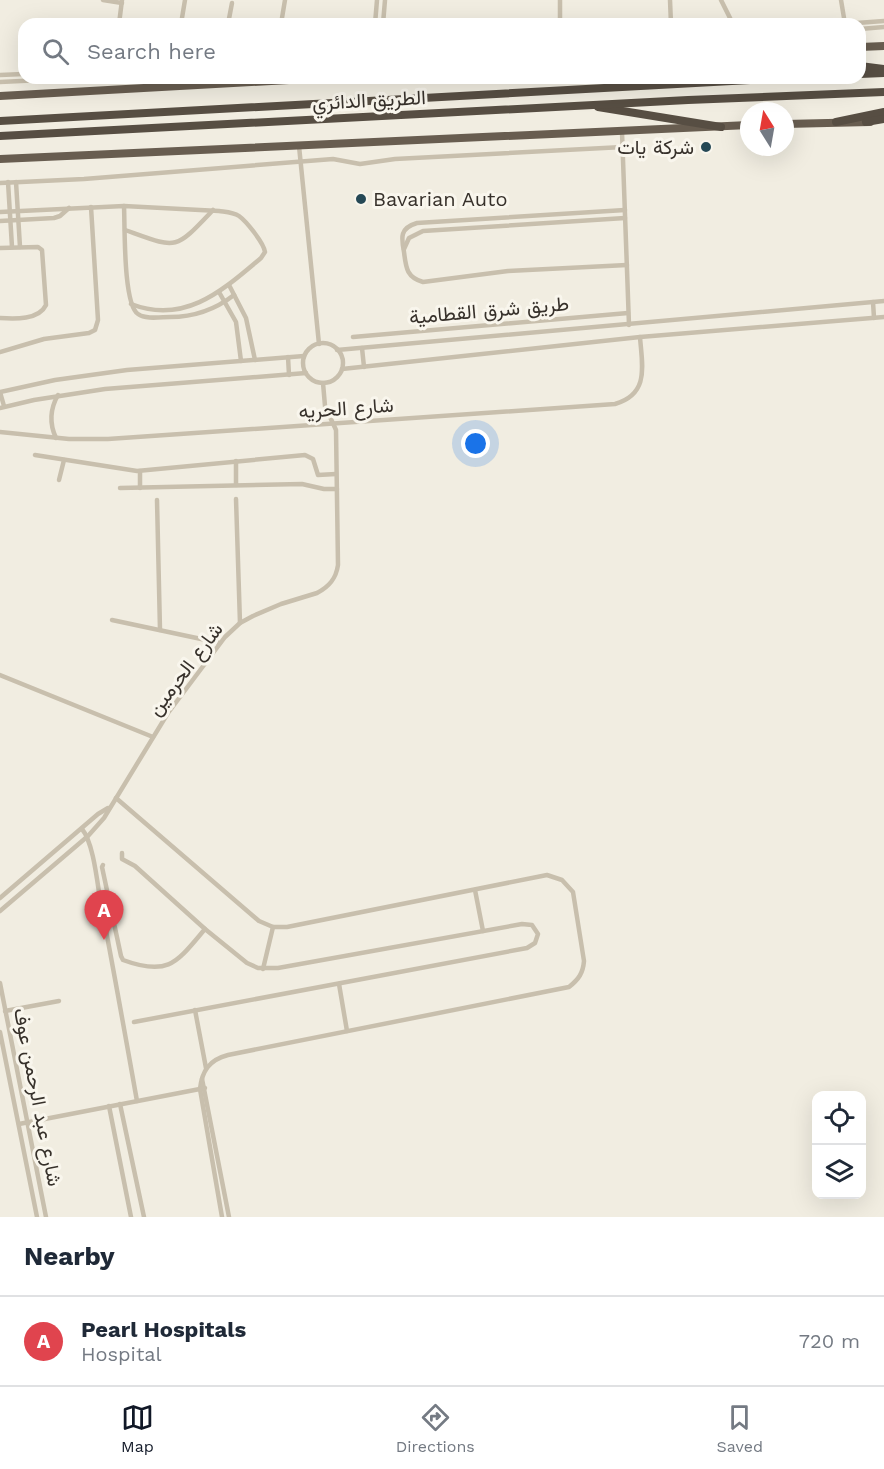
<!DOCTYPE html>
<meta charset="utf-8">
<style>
body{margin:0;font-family:"Work Sans",Vazirmatn,sans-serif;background:#f2f2f3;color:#1f2937}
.controls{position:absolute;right:18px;bottom:18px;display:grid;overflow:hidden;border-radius:12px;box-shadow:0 6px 24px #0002}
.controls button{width:54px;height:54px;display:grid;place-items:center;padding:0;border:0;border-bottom:2px solid #e0e1e3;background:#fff;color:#1f2937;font:30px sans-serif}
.compass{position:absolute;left:740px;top:102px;width:54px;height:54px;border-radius:50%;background:#fff;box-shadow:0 6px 24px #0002;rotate:349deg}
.you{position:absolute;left:476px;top:444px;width:21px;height:21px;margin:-15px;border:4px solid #fff;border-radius:50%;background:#1a73e8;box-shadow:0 0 0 9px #1a73e833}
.badge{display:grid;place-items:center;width:39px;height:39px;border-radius:50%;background:#111827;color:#fff;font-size:20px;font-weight:700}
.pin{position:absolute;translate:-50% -50px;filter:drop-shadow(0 2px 3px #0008)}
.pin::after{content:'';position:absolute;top:32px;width:21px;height:18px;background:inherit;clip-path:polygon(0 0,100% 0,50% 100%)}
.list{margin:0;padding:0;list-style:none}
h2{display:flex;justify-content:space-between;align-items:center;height:78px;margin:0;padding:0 24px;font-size:26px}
h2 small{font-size:20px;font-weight:400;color:#747a83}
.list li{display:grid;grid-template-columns:39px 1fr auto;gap:18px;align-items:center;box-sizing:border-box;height:90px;padding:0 24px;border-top:2px solid #e0e1e3}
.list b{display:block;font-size:22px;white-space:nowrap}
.list p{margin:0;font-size:20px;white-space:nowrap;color:#747a83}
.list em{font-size:20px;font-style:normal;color:#747a83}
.icon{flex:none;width:33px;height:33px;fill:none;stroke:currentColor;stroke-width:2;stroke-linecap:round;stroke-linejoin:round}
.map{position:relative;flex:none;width:884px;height:1217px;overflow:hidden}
.search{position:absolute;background:#fff;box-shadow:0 6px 24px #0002;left:18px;right:18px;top:18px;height:66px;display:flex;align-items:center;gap:15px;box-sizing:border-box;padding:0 21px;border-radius:18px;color:#747a83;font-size:22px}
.sheet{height:168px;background:#fff}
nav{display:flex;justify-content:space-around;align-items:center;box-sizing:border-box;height:84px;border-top:2px solid #e0e1e3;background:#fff;font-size:16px;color:#747a83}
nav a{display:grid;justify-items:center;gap:3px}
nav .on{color:#111827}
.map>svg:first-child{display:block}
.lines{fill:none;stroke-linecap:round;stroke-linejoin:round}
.minor{stroke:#c8bfad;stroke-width:4.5}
.trunk{stroke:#685d50;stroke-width:8}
.motorway{stroke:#574e43;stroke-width:8}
.poi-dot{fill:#254855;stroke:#f9f6ed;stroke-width:2}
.labels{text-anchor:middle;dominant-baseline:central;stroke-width:6;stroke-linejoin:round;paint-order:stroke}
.street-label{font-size:20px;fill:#37312b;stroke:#f9f6ed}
.poi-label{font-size:20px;fill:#37312b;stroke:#f9f6ed;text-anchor:end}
</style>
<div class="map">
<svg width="884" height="1217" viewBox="0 0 884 1217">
<rect width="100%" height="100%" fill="#f1ede1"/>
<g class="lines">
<g class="minor">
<path d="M 103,0 L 122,3"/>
<path d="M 560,0 L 560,24"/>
<path d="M 670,0 L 671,24"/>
<path d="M 721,0 L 733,24"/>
<path d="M 841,0 L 845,24"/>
<path d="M 119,24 L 122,0"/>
<path d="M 181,24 L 185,0"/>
<path d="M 228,24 L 232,3"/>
<path d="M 281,24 L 285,0"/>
<path d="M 375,24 L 377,0"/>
<path d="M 383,24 L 385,0"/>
<path d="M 843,24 L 884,21"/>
<path d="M 860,29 L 884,27"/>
<path d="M 0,75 L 24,74"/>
<path d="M 0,82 L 84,78"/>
<path d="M 622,132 L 629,325"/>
<path d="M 299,146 L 319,344"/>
<path d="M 8,182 L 12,247"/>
<path d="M 16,182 L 20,247"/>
<path d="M 0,183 L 84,179 L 333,159 L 360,164 L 395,159 L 623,147"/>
<path d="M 124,206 C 125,226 123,304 138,314 C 146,320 161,317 170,317 C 193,317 216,309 234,295"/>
<path d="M 625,210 L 417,223 C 400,228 401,237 404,252 C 406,267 406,277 423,282 L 508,271 L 627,265"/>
<path d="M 0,212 L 124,206 L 219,211 C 226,212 233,212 239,216 C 246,221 264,243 265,252 L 261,258 C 223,290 185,325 131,304"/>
<path d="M 0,221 L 54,218 L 60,216 L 69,208"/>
<path d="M 125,230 C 178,249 174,251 213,210"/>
<path d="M 0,248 L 38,247 L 42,250 L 46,305 C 39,320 15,319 0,318"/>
<path d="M 404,249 L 409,238 L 423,231 L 625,218"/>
<path d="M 229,285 L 246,318 L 255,360"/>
<path d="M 219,292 L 236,322 L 241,361"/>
<path d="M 873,302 L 874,318"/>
<path d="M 353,337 L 628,313"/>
<circle cx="323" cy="363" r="20"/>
<path d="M 362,348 L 364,367"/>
<path d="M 337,350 L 884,301"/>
<path d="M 0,352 L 44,339 L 89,333 L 95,330 L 98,320 L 91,207"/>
<path d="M 288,357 L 289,375"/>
<path d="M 342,369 L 640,337 L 884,317"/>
<path d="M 4,406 L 0,392 L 55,380 L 127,370 L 304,356"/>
<path d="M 0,408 L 34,400 L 105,389 L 306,373"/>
<path d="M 0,432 L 69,439 L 108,439 L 615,404 C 650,394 642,365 640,337"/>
<path d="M 56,438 C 49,423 50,409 58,395"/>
<path d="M 35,455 L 137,471 L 305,455 L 313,459 L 318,475 L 336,474"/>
<path d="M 236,461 L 236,485"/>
<path d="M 140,471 L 140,488"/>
<path d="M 59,480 L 64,460"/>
<path d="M 120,488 L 302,484 L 324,489 L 337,489"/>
<path d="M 236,499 L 240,623"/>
<path d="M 157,500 L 160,630"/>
<path d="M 112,620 L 220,643"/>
<path d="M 0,675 L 153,737"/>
<path d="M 116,798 L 259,921 L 273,927 L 287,927 L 547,875 L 562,880 L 573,892 L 584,961 C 583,973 579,979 569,987 L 228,1055 C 209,1060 202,1071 200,1089 L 222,1217"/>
<path d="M 82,829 C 93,842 97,880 100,899 C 113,966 125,1034 137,1101"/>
<path d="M 122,853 L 122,859 L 135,866 L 205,929 L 247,963 L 258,968 L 278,968 L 522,924 L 532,925 L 538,934 L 535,943 L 527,948 L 134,1022"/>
<path d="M 103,865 L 102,867 L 121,956 L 123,960 C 169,977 177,962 205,929"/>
<path d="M 475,890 L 483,931"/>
<path d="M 0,898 L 98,814 L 108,808"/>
<path d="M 0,911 L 88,836 L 104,818 L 168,713 L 225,637 L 240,623 L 253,616 L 281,604 L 317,593 C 329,587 336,579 338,565 L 336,430 L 325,406 L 323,383"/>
<path d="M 263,969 L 273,927"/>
<path d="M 0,983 L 46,1217"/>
<path d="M 339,984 L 347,1031"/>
<path d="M 195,1010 L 206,1068"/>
<path d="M 5,1011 L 59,1001"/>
<path d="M 0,1032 L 37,1217"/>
<path d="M 202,1079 L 229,1217"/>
<path d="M 120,1104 L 144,1217"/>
<path d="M 109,1106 L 131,1217"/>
<path d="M 19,1124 L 205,1088"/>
</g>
<g class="trunk">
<path d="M 860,47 L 884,46"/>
<path d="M 0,96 L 324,78"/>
<path d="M 785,124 L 870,122"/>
<path d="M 0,159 L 749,125"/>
</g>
<g class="motorway">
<path d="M 860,66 L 884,69"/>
<path d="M 860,74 L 884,73"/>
<path d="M 598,107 L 721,127"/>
<path d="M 0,121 L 789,78"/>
<path d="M 836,122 L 884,112"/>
<path d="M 866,122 L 884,119"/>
<path d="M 0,136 L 688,100 L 884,92"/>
</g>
</g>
<g class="poi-dot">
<circle cx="706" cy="147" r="6"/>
<circle cx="361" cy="199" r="6"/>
</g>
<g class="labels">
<g class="street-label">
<text transform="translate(369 100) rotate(-3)">الطريق الدائري</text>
<text transform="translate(489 310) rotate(-5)">طريق شرق القطامية</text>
<text transform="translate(346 408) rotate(-4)">شارع الحريه</text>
<text transform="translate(185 669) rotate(-53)">شارع الحرمين</text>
<text transform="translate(38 1097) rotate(79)">شارع عبد الرحمن عوف</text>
</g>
<g class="poi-label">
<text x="694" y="147">شركة يات</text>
<text x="373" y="199" text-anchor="start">Bavarian Auto</text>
</g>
</g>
</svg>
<div class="controls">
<button><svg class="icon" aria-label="locate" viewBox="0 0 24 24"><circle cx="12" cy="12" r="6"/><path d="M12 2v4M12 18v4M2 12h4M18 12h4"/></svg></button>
<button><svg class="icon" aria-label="layers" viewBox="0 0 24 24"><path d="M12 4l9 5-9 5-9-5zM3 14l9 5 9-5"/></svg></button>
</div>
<svg class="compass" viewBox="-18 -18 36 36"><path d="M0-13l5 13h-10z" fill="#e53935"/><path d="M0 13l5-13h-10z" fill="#747a83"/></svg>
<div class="you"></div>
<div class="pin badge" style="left:104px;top:940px;background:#e0444e">A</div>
<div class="search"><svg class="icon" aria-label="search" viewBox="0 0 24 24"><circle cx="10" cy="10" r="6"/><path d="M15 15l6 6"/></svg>Search here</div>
</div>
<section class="sheet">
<h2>Nearby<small></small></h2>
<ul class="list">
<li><span class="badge" style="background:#e0444e">A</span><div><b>Pearl Hospitals</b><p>Hospital</p></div><em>720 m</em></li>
</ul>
</section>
<nav>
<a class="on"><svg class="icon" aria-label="map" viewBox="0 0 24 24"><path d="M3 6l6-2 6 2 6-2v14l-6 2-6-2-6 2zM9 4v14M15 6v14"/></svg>Map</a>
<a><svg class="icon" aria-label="directions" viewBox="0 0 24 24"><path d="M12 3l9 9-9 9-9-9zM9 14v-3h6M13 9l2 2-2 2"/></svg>Directions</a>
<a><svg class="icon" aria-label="saved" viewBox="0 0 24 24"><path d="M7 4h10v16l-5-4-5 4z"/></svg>Saved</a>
</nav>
